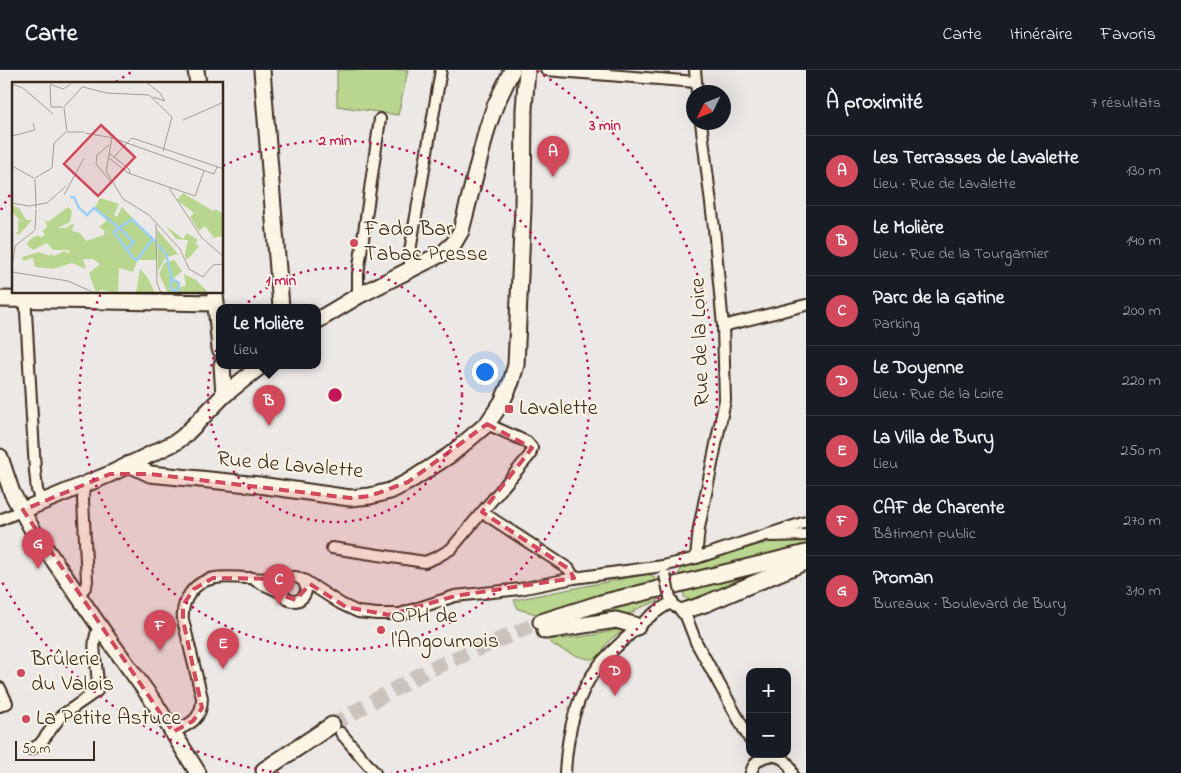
<!DOCTYPE html>
<html lang="fr">
<meta charset="utf-8">
<style>
body{margin:0;font-family:"Indie Flower",sans-serif;background:#242831;color:#f1f3f6}
.controls{position:absolute;right:15px;bottom:15px;display:grid;overflow:hidden;border-radius:10px;box-shadow:0 5px 20px #0002}
.controls button{width:45px;height:45px;display:grid;place-items:center;padding:0;border:0;border-bottom:1px solid #363941;background:#171b24;color:#f1f3f6;font:25px sans-serif}
.compass{position:absolute;left:686px;top:15px;width:45px;height:45px;border-radius:50%;background:#171b24;box-shadow:0 5px 20px #0002;rotate:227deg}
.scale{position:absolute;left:15px;bottom:12px;width:80px;box-sizing:border-box;padding-left:5px;border:2px solid #3b2a1e;border-top:0;font-size:14px;line-height:18px;white-space:nowrap;color:#3b2a1e;-webkit-text-stroke:4px #fcf5e5;paint-order:stroke}
.you{position:absolute;left:484px;top:301px;width:18px;height:18px;margin:-12px;border:4px solid #fff;border-radius:50%;background:#1a73e8;box-shadow:0 0 0 8px #1a73e833}
.badge{display:grid;place-items:center;width:32px;height:32px;border-radius:50%;background:#d1495b;color:#fff;font-size:16px;font-weight:700}
.pin{position:absolute;translate:-50% -41px;filter:drop-shadow(0 1px 2px #0008)}
.pin::after{content:'';position:absolute;top:26px;width:18px;height:15px;background:inherit;clip-path:polygon(0 0,100% 0,50% 100%)}
.popup{position:absolute;left:216px;top:234px;width:105px;height:65px;box-sizing:border-box;display:grid;place-content:center;border-radius:10px;background:#171b24;filter:drop-shadow(0 1px 4px #0005);font-size:16px;white-space:nowrap;color:#9ea1a6}
.popup b{font-size:19px;color:#f1f3f6}
.popup::after{content:'';position:absolute;left:50%;top:100%;margin-left:-10px;border:10px solid transparent;border-top-color:#171b24}
.list{margin:0;padding:0;list-style:none}
h2{display:flex;justify-content:space-between;align-items:center;height:65px;margin:0;padding:0 20px;font-size:21px}
h2 small{font-size:16px;font-weight:400;color:#9ea1a6}
.list li{display:grid;grid-template-columns:32px 1fr auto;gap:15px;align-items:center;box-sizing:border-box;height:70px;padding:0 20px;border-top:1px solid #363941}
.list b{display:block;font-size:19px;white-space:nowrap}
.list p{margin:0;font-size:16px;white-space:nowrap;color:#9ea1a6}
.list em{font-size:16px;font-style:normal;color:#9ea1a6}
.map{position:relative;flex:none;width:806px;height:703px;overflow:hidden}
header{display:flex;align-items:center;gap:30px;box-sizing:border-box;height:70px;padding:0 25px;background:#171b24;border-bottom:1px solid #363941}
header strong{font-size:24px}
nav{display:flex;gap:28px;margin-inline-start:auto;font-size:18px}
main{display:flex}
aside{flex:1;background:#171b24}
.map>svg:first-child{display:block}
.green{fill:#b8d68e;stroke:#7a8056}
.lines{fill:none;stroke-linecap:round;stroke-linejoin:round}
.secondary-tunnel{stroke:#c9c2bd;stroke-width:15;stroke-dasharray:15 8;stroke-linecap:butt}
.street-casing{stroke:#3b2a1e;stroke-width:14}
.secondary-casing{stroke:#3b2a1e;stroke-width:19}
.street{stroke:#fcf5e5;stroke-width:10}
.secondary{stroke:#fcf5e5;stroke-width:15}
.street-bridge-casing{stroke:#3b2a1e;stroke-width:14;stroke-linecap:butt}
.street-bridge{stroke:#fcf5e5;stroke-width:10}
.marked{fill:#d1495b;fill-opacity:0.2;stroke:#d1495b;stroke-width:4;stroke-dasharray:10 6;stroke-linejoin:round}
.ring{fill:none;stroke:#c2185b;stroke-width:2.5;stroke-dasharray:2.5 5}
.poi-dot{fill:#d1495b;stroke:#fcf5e5;stroke-width:2}
.labels{text-anchor:middle;dominant-baseline:central;stroke-width:4;stroke-linejoin:round;paint-order:stroke}
.poi-label{font-size:22px;fill:#3b2a1e;stroke:#fcf5e5;text-anchor:start}
.street-label{font-size:22px;fill:#3b2a1e;stroke:#fcf5e5}
.inset-river{fill:none;stroke:#9bcef8;stroke-width:2.5}
.inset-road{fill:none;stroke:#a59c95;stroke-width:1}
.view{fill:#d1495b;fill-opacity:0.15;stroke:#d1495b;stroke-width:2.5}
.inset-edge{fill:none;stroke:#3b2a1e;stroke-width:2.5}
.centre{fill:#c2185b;stroke:#fcf5e5;stroke-width:2.5}
.ring-label{font-size:15px;text-anchor:middle;font-weight:bold;fill:#c2185b;stroke:#fcf5e5;stroke-width:4;stroke-linejoin:round;paint-order:stroke}
</style>
<header>
<strong>Carte</strong>
<nav><a>Carte</a><a>Itinéraire</a><a>Favoris</a></nav>
</header>
<main>
<div class="map">
<svg width="806" height="703" viewBox="0 0 806 703">
<rect width="100%" height="100%" fill="#ece8e5"/>
<filter id="ink" filterUnits="userSpaceOnUse"><feTurbulence type="fractalNoise" baseFrequency=".02" numOctaves="2"/><feDisplacementMap in="SourceGraphic" scale="10" xChannelSelector="R" yChannelSelector="G"/><feConvolveMatrix kernelMatrix="1 2 1 2 8 2 1 2 1" color-interpolation-filters="sRGB"/></filter>
<g filter="url(#ink)">
<g class="green">
<path d="M 337,0 L 408,0 L 398,45 L 337,36 Z"/>
<path d="M 806,468 L 806,475 L 680,507 L 679,503 L 683,497 C 724,484 763,470 806,468 Z"/>
<path d="M 787,494 L 692,532 L 684,527 L 683,520 Z"/>
<path d="M 648,504 L 654,507 L 655,511 L 536,544 L 518,539 L 514,530 Z"/>
<path d="M 658,524 L 658,531 L 634,540 L 635,542 L 596,550 L 565,552 Z"/>
<path d="M 620,559 L 623,562 C 612,566 604,574 601,586 C 598,587 596,588 593,589 C 583,590 555,578 549,571 L 549,569 C 573,569 597,565 620,559 Z"/>
</g>
<g class="lines">
<path class="secondary-tunnel" d="M 332,655 L 426,601 L 541,552"/>
<g class="street-casing">
<g id="street">
<path d="M 546,0 L 696,12"/>
<path d="M 695,0 L 697,22"/>
<path d="M 410,199 L 410,181 L 441,0"/>
<path d="M 25,224 L 35,401 L 37,420 L 41,432"/>
<path d="M 358,226 L 358,204 L 380,49"/>
<path d="M 723,256 L 806,235"/>
<path d="M 482,442 L 569,499 L 574,508"/>
<path d="M 0,450 L 23,440"/>
<path d="M 771,466 L 806,465"/>
<path d="M 332,478 L 425,492 L 437,487 L 451,479 L 530,385 L 532,378 L 527,372 L 487,354"/>
<path d="M 696,488 L 699,458 L 725,330 L 723,256 L 714,158 L 701,52"/>
<circle cx="294" cy="519" r="12"/>
<path d="M 304,510 L 341,534 L 358,542 L 377,544 L 400,544 L 455,526 L 520,519 L 574,508 L 663,496 L 696,488 L 806,452"/>
<path d="M 256,511 L 282,523"/>
<path d="M 79,525 L 86,516 L 87,511 L 83,430 L 84,414"/>
<path d="M 670,527 L 674,536 L 684,541 L 696,572 L 750,670"/>
<path d="M 0,618 L 7,633 L 0,636"/>
<path d="M 173,662 C 191,654 202,649 202,628 L 183,550 C 181,530 194,511 215,508 C 226,506 238,508 250,508 C 262,509 274,509 285,509"/>
<path d="M 341,663 L 375,703"/>
<path d="M 31,679 L 40,674 L 61,646 L 97,621 C 101,600 87,576 100,556"/>
<path d="M 565,703 C 567,666 574,628 597,598 C 605,587 616,577 626,568 C 640,554 655,541 672,532"/>
<path d="M 751,703 C 756,680 787,680 792,703"/>
</g>
</g>
<g class="secondary-casing">
<g id="secondary">
<path d="M 196,0 L 198,14"/>
<path d="M 262,0 L 281,237"/>
<path d="M 215,224 L 220,279"/>
<path d="M 0,229 L 216,233"/>
<path d="M 318,250 L 358,226 L 443,183 L 454,173 L 461,161 L 487,59 L 495,36 L 512,0"/>
<path d="M 222,295 L 224,325"/>
<path d="M 0,387 L 12,423 L 32,459 L 109,570 L 156,635 L 198,703"/>
<path d="M 129,394 L 150,404 L 259,415 L 350,428 L 370,426 L 390,421 L 408,412 L 450,385 L 487,354 L 502,332 L 511,312 L 516,295 L 523,138 L 524,39 L 527,0"/>
<path d="M 23,440 L 110,404 L 176,372 L 184,366 L 224,325 L 262,295"/>
<path d="M 684,541 L 705,534 L 805,492"/>
<path d="M 541,552 L 601,533 L 806,483"/>
<path d="M 545,561 L 616,550 L 634,555 L 637,557"/>
<path d="M 264,700 L 332,655"/>
</g>
</g>
<use href="#street" class="street"/>
<use href="#secondary" class="secondary"/>
<g class="street-bridge-casing">
<path id="street-bridge" d="M 665,505 L 670,527"/>
</g>
<use href="#street-bridge" class="street-bridge"/>
</g>
</g>
<path class="marked" d="M 487,354 L 532,378 L 482,442 L 569,499 L 574,508 L 455,526 L 389,545 L 346,537 L 310,514 L 296,530 L 284,526 L 283,509 L 213,508 L 194,519 L 183,535 L 183,550 L 202,638 L 193,651 L 173,662 L 23,440 L 110,404 L 150,404 L 350,428 L 370,426 L 408,412 Z"/>
<g class="ring">
<circle cx="335" cy="325" r="127"/>
<path d="M223 96A255 255 0 1 1 101 223"/>
<path d="M279 703A382 382 0 0 1 1 510M1 140A382 382 0 0 1 13 120M116 12A382 382 0 0 1 133 1M537 1A382 382 0 0 1 391 703"/>
</g>
<g class="poi-dot">
<circle cx="354" cy="173" r="5"/>
<rect x="504" y="334" width="10" height="10" rx="2.5"/>
<circle cx="381" cy="560" r="5"/>
<circle cx="21" cy="603" r="5"/>
<circle cx="26" cy="649" r="5"/>
</g>
<g class="labels">
<g class="poi-label">
<text x="364" y="160">Fado Bar<tspan x="364" dy="25">Tabac Presse</tspan></text>
<text x="519" y="339">Lavalette</text>
<text x="391" y="547">OPH de<tspan x="391" dy="25">l'Angoumois</tspan></text>
<text x="31" y="590">Brûlerie<tspan x="31" dy="25">du Valois</tspan></text>
<text x="36" y="649">La Petite Astuce</text>
</g>
<g class="street-label">
<text transform="translate(701 272) rotate(-92)">Rue de la Loire</text>
<text transform="translate(290 396) rotate(5)">Rue de Lavalette</text>
</g>
</g>
<g transform="translate(12 12)">
<rect width="211" height="211" fill="#ece8e5"/>
<path d="M 171,111 L 201,129 L 203,127 L 210,131 L 210,154 L 202,156 L 193,144 L 187,149 L 178,135 L 182,131 L 165,118 ZM 88,116 L 107,122 L 102,133 L 105,135 L 110,125 L 133,149 L 140,158 L 133,168 L 141,158 L 144,161 L 144,178 L 126,178 L 119,174 L 125,179 L 121,190 L 107,186 L 106,211 L 89,208 L 84,211 L 77,191 L 88,182 L 81,177 L 71,177 L 74,187 L 60,181 L 41,187 L 23,185 L 21,176 L 11,179 L 10,175 L 26,170 L 39,174 L 38,171 L 42,174 L 52,169 L 58,172 L 56,168 L 41,168 L 35,161 L 21,168 L 15,163 L 17,158 L 26,153 L 29,156 L 33,152 L 30,149 L 35,146 L 33,138 L 36,140 L 56,125 L 60,129 L 58,140 L 46,146 L 54,146 L 62,141 L 60,149 L 68,151 L 74,159 L 92,153 L 93,149 L 87,145 L 95,138 L 82,127 ZM 0,123 L 7,126 L 14,138 L 20,138 L 7,153 L 3,150 L 6,150 L 6,138 L 10,140 L 0,130 ZM 154,144 L 171,157 L 175,151 L 186,158 L 183,162 L 187,164 L 177,176 L 174,177 L 173,172 L 176,158 L 164,157 ZM 145,147 L 166,172 L 155,175 L 154,170 L 150,166 L 154,175 L 146,189 ZM 162,178 L 170,189 L 161,197 L 159,193 L 159,197 L 165,199 L 168,205 L 174,204 L 172,192 L 184,198 L 197,211 L 156,211 L 147,192 L 152,181 ZM 128,187 L 136,196 L 143,211 L 124,211 Z" fill="#b8d68e"/>
<path class="inset-river" d="M 58,115 L 62,115 L 67,126 L 75,133 L 82,126 L 107,146 L 120,137 L 144,160M 146,163 L 154,172 L 160,197 L 167,201 L 166,211M 115,167 L 122,160 L 107,146 L 102,150 L 121,176 L 125,178 L 140,158M 159,197 L 159,207 L 164,209"/>
<path class="inset-road" d="M 134,0 L 148,11 L 153,19 L 141,15M 0,2 L 11,6 L 41,32M 38,2 L 51,7 L 59,2M 38,3 L 39,25 L 51,25M 71,5 L 95,11 L 137,13 L 160,35M 52,25 L 71,4M 52,26 L 55,49M 171,38 L 212,20M 55,50 L 72,50M 73,51 L 101,56 L 202,92 L 205,85M 0,54 L 23,48 L 21,41M 100,56 L 94,89 L 111,117 L 137,133 L 168,167 L 177,187 L 191,195 L 201,183 L 212,182M 114,62 L 120,56 L 212,87M 97,63 L 85,73 L 84,82 L 99,100M 151,69 L 160,35M 97,71 L 117,87 L 118,92M 102,75 L 114,62M 97,76 L 116,91 L 183,114M 0,84 L 22,96M 23,96 L 40,86 L 42,61 L 54,50M 23,97 L 24,126M 157,106 L 190,156 L 212,175M 52,113 L 72,76M 183,114 L 192,89M 0,121 L 17,124 L 35,121 L 54,104M 144,142 L 145,201 L 149,211M 23,148 L 24,127M 0,186 L 3,164 L 22,149M 0,190 L 56,199 L 83,211"/>
<path class="view" d="M 89,43 L 123,75 L 86,114 L 52,82 Z"/>
<rect width="211" height="211" class="inset-edge"/>
</g>
<circle cx="335" cy="325" r="8" class="centre"/>
<g class="ring-label">
<text x="605" y="60">3 min</text>
<text x="335" y="75">2 min</text>
<text x="281" y="215">1 min</text>
</g>
</svg>
<div class="controls">
<button>+</button>
<button>−</button>
</div>
<svg class="compass" viewBox="-18 -18 36 36"><path d="M0-13l5 13h-10z" fill="#e53935"/><path d="M0 13l5-13h-10z" fill="#9ea1a6"/></svg>
<div class="scale">50 m</div>
<div class="you"></div>
<div class="pin badge" style="left:553px;top:107px">A</div>
<div class="pin badge" style="left:269px;top:356px">B</div>
<div class="popup"><b>Le Molière</b>Lieu</div>
<div class="pin badge" style="left:279px;top:535px">C</div>
<div class="pin badge" style="left:615px;top:626px">D</div>
<div class="pin badge" style="left:223px;top:599px">E</div>
<div class="pin badge" style="left:160px;top:581px">F</div>
<div class="pin badge" style="left:38px;top:499px">G</div>
</div>
<aside>
<h2>À proximité<small>7 résultats</small></h2>
<ul class="list">
<li><span class="badge">A</span><div><b>Les Terrasses de Lavalette</b><p>Lieu · Rue de Lavalette</p></div><em>130 m</em></li>
<li><span class="badge">B</span><div><b>Le Molière</b><p>Lieu · Rue de la Tourgarnier</p></div><em>140 m</em></li>
<li><span class="badge">C</span><div><b>Parc de la Gatine</b><p>Parking</p></div><em>200 m</em></li>
<li><span class="badge">D</span><div><b>Le Doyenne</b><p>Lieu · Rue de la Loire</p></div><em>220 m</em></li>
<li><span class="badge">E</span><div><b>La Villa de Bury</b><p>Lieu</p></div><em>250 m</em></li>
<li><span class="badge">F</span><div><b>CAF de Charente</b><p>Bâtiment public</p></div><em>270 m</em></li>
<li><span class="badge">G</span><div><b>Proman</b><p>Bureaux · Boulevard de Bury</p></div><em>310 m</em></li>
</ul>
</aside>
</main>
